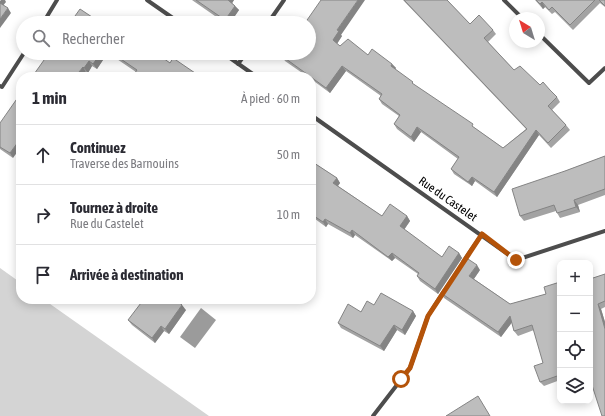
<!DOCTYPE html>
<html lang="fr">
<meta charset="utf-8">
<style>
body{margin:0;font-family:"Asap Condensed",sans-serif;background:#f7f7f7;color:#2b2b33}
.controls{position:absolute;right:12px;bottom:12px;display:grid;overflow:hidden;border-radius:8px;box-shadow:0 2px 10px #0003}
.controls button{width:36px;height:36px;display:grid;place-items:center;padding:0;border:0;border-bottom:1px solid #e1e1e2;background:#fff;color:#2b2b33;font:20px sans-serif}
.compass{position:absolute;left:509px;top:12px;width:36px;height:36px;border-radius:50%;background:#fff;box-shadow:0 2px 10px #0003;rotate:322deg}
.stop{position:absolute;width:12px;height:12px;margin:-9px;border:3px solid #b45309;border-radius:50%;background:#fff}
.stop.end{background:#b45309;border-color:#fff;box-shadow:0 1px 4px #0008}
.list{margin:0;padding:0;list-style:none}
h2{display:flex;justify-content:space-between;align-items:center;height:52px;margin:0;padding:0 16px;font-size:17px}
h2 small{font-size:13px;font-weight:400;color:#7c7c81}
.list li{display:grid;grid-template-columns:26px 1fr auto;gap:12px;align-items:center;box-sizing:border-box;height:60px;padding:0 16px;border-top:1px solid #e1e1e2}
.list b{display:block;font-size:15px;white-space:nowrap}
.list p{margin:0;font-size:13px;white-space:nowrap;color:#7c7c81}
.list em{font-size:13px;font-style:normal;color:#7c7c81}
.icon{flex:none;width:22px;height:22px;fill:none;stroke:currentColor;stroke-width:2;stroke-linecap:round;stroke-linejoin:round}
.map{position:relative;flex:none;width:605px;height:416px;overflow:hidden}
.search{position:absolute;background:#fff;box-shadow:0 2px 10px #0003;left:16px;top:16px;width:300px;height:44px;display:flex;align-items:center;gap:10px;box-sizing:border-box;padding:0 14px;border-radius:22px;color:#7c7c81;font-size:15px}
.panel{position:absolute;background:#fff;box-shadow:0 2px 10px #0003;left:16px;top:72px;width:300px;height:232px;border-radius:16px}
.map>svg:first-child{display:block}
.green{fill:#d4d4d4}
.water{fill:#9b9b9b}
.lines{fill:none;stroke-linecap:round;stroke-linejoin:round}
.street{stroke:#4d4d4d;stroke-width:4}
.wall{fill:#a3a3a3}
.shaded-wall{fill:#848484}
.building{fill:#bdbdbd;stroke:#848484}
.route{stroke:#b45309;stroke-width:5}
.labels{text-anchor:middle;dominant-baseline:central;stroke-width:3;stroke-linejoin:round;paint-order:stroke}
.street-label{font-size:12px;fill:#000;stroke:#fff}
</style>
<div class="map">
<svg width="605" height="416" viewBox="0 0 605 416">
<rect width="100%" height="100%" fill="#fff"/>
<path class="green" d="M 0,268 L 21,283 L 21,299 L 43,299 L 209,416 L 0,416 Z"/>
<path class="water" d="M 201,308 L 216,320 L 195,348 L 180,337 Z"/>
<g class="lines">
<g class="street">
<path d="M 147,0 L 180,23"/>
<path d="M 504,0 L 522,18"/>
<path d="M 43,23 L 57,0"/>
<path d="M 268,23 L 284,0"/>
<path d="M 539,34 L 589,83 L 605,68"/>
<path d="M 223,53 L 257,77"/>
<path d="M 238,64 L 246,53"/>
<path d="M 0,86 L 2,87 L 24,53"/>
<path d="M 311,115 L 516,260 L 605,231"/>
<path d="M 463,262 L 482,234"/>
<path d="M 373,416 L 410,368 L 428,316 L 444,291"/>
</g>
</g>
<g class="wall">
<path d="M 192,0 L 234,0 L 232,3 L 239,10 L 230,23 L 225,23 Z"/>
<path d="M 403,0 L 447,0 L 470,24 L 493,30 L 496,34 L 488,42 L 514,70 L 540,85 L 557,97 L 560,102 L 552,110 L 566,125 L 570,130 L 551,148 L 539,135 L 497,197 L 475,181 L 472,186 L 454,174 L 451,169 L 458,159 L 421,132 L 414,142 L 397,129 L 394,124 L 399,116 L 382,104 L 379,99 L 381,96 L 346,71 L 330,93 L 311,79 L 311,77 L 308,77 L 285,61 L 282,56 L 341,35 L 342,36 L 337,44 L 340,46 L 392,64 L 396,68 L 395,69 L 415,86 L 503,148 L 526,129 Z"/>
<path d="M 535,0 L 605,0 L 605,7 L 600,3 L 573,30 L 555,12 L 552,14 L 545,7 L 543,9 Z"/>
<path d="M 49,53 L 156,53 L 170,63 L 198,75 L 199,77 L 132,77 L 136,72 L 111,55 L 107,54 L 97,69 L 92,66 L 88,73 Z"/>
<path d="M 0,123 L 13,158 L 0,149 Z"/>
<path d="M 605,156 L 605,195 L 578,205 L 580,212 L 560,218 L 556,211 L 524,221 L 520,216 L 565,171 Z"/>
<path d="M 311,161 L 337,178 L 340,183 L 338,186 L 382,216 L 407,216 L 410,221 L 404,230 L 442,257 L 459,253 L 462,258 L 438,294 L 420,281 L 417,276 L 418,274 L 395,258 L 392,261 L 355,235 L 353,238 L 328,224 L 326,227 L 311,216 Z"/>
<path d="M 480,270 L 474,279 L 510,304 L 546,294 L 560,282 L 560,380 L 544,386 L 540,382 L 543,363 L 534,330 L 518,336 L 514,331 L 512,322 L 501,337 L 444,298 L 441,293 Z"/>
<path d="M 605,274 L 605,307 L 601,309 L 605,322 L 605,416 L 590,279 Z"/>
<path d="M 374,305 L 413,311 L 416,316 L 405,335 L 397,330 L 384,351 L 341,328 L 338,323 Z"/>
<path d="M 186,310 L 169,334 L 164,331 L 155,343 L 132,325 L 128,320 Z"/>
</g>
<g class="shaded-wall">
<path d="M 1,0 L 5,0 L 6,2 L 2,7 L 0,4 L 0,1 Z"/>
<path d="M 228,0 L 234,0 L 231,5 Z"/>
<path d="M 358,0 L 365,0 L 341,35 L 342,36 L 336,45 L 333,40 L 337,30 Z"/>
<path d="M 542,2 L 545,7 L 543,9 L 540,4 Z"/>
<path d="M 235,6 L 239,10 L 230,23 L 227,23 L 225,20 Z"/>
<path d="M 8,8 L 11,13 L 0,28 L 0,19 Z"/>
<path d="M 101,53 L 106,53 L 107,54 L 97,69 L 93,64 Z"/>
<path d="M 89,61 L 92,66 L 88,73 L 84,68 Z"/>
<path d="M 392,64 L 396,68 L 394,71 L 391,66 Z"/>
<path d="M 342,66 L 346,71 L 330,93 L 326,88 Z"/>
<path d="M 83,67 L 86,72 L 82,77 L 75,77 Z"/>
<path d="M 417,127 L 421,132 L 414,142 L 411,137 Z"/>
<path d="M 536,130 L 539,135 L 497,197 L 494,192 Z"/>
<path d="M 21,138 L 21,147 L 13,158 L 10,153 Z"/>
<path d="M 472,177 L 475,181 L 472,186 L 468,182 Z"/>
<path d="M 337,178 L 340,183 L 337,187 L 333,183 Z"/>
<path d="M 574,200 L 578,205 L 580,212 L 576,207 Z"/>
<path d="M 407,216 L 410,221 L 403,231 L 400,226 Z"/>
<path d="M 325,219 L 328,224 L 326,227 L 323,222 Z"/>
<path d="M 352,230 L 355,235 L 353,238 L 350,233 Z"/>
<path d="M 392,253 L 395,258 L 392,261 L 388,257 Z"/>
<path d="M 459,253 L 462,258 L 438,294 L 435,289 Z"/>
<path d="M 477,265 L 480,270 L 473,280 L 469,276 Z"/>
<path d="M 598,304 L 601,309 L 605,322 L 605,329 Z"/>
<path d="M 182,305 L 186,310 L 169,334 L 165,329 Z"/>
<path d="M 413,311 L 416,316 L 405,335 L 402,330 Z"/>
<path d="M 510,316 L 513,321 L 501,337 L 498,332 Z"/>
<path d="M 394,325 L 397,330 L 384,351 L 380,346 Z"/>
<path d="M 161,326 L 164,331 L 155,343 L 152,338 Z"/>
</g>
<g class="building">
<path d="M 196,0 L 228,0 L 235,6 L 225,20 Z"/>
<path d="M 321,0 L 358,0 L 337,30 L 339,31 L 333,40 L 340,46 L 348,39 L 368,55 L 372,49 L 392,64 L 391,66 L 413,82 L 412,83 L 473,124 L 472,126 L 503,148 L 527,129 L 404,0 L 447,0 L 470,24 L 479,15 L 493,30 L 484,38 L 514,70 L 520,66 L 540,85 L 543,82 L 550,90 L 557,97 L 548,106 L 566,125 L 548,143 L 536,130 L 494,192 L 472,177 L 468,182 L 451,169 L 459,157 L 417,127 L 411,137 L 394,124 L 400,115 L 379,99 L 382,94 L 342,66 L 326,88 L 282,56 L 284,53 L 309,53 L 309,23 L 305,23 Z"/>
<path d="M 536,0 L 595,0 L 570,25 L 552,7 L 549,10 L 542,2 L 540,4 Z"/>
<path d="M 599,0 L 605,0 L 605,6 Z"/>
<path d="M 0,3 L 8,8 L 0,19 Z"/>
<path d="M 80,9 L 101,23 L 70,23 Z"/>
<path d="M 49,53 L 101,53 L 93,64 L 89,61 L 84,68 L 83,67 L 75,77 L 32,77 Z"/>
<path d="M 112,53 L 156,53 L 170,63 L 173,58 L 198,75 L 197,77 L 132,77 L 137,70 Z"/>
<path d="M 21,93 L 21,138 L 10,153 L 0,147 L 0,123 Z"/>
<path d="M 605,156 L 605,189 L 574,200 L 576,207 L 557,213 L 554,205 L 520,216 L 512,189 L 565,171 Z"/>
<path d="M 311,161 L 337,178 L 333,183 L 382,216 L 390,204 L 407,216 L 400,226 L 442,257 L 449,246 L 459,253 L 435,289 L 417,276 L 419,273 L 392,253 L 388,257 L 352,230 L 350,233 L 325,219 L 323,222 L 311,214 Z"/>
<path d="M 465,257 L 477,265 L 469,276 L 510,304 L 546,294 L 544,287 L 560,282 L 560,375 L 540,382 L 534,366 L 543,363 L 532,325 L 514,331 L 510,316 L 498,332 L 441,293 Z"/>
<path d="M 605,274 L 605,301 L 598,304 L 605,329 L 605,416 L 602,416 L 590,379 L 590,279 Z"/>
<path d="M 381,293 L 413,311 L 402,330 L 394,325 L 380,346 L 338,323 L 348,304 L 361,312 L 367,301 L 374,305 Z"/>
<path d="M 144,299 L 175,299 L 182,305 L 165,329 L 161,326 L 152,338 L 128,320 Z"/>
<path d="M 478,396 L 490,416 L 446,416 Z"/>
</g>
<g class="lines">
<path class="route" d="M 401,379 L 410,368 L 428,316 L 482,234 L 516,260"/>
</g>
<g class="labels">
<g class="street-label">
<text transform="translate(448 199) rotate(35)">Rue du Castelet</text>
</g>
</g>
</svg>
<div class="controls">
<button>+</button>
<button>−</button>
<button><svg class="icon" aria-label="locate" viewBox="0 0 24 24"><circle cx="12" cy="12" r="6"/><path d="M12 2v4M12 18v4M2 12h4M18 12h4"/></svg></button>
<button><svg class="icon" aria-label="layers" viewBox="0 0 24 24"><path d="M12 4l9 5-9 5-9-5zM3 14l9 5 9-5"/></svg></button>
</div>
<svg class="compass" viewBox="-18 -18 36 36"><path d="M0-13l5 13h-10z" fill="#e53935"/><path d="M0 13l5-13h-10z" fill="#7c7c81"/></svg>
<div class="stop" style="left:401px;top:379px"></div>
<div class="stop end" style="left:516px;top:260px"></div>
<div class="search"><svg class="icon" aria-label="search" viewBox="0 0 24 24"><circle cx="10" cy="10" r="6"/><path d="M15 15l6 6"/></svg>Rechercher</div>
<section class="panel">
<h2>1 min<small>À pied · 60 m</small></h2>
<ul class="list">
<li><svg class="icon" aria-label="ahead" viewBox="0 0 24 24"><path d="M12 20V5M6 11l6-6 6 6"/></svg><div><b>Continuez</b><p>Traverse des Barnouins</p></div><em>50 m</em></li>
<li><svg class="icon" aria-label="right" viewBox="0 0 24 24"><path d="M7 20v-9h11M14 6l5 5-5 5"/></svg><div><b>Tournez à droite</b><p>Rue du Castelet</p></div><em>10 m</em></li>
<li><svg class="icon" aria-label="arrive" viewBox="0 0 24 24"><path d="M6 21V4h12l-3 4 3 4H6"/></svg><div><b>Arrivée à destination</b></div></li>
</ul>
</section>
</div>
